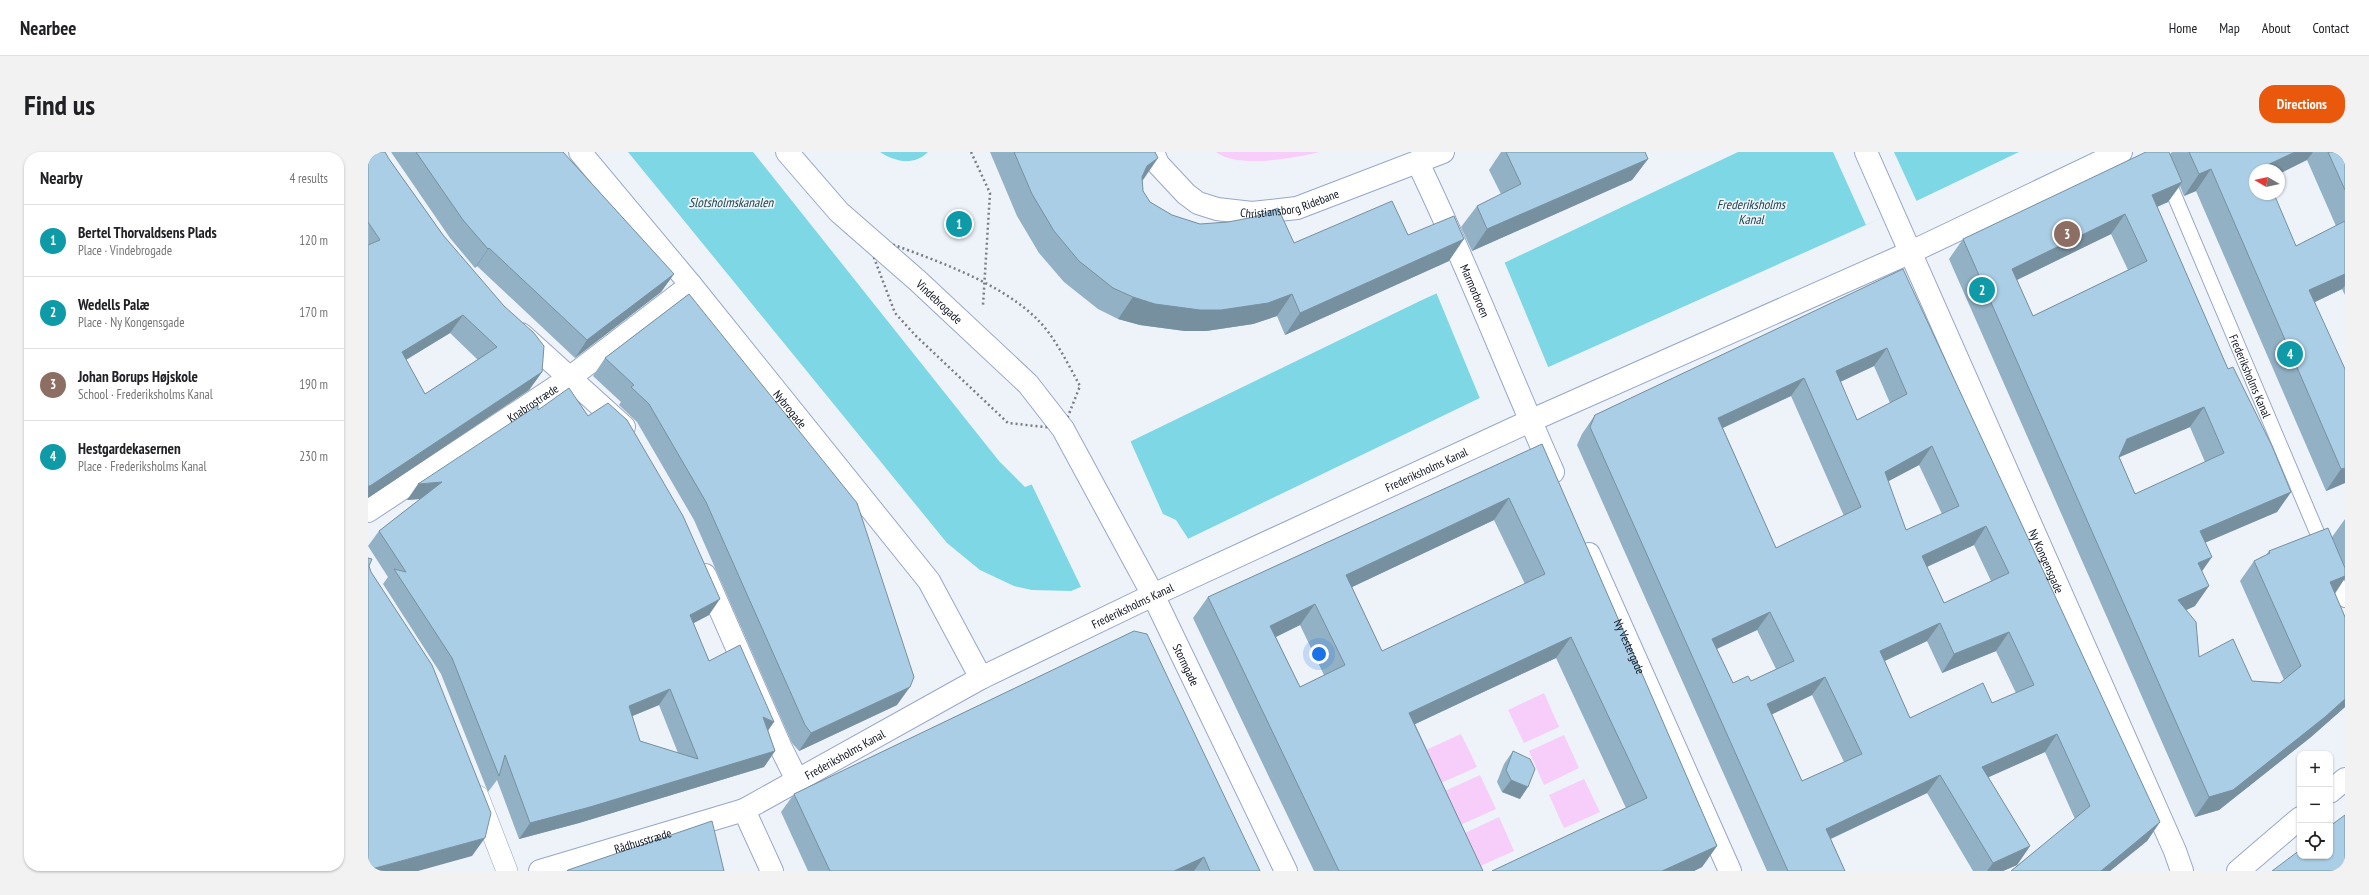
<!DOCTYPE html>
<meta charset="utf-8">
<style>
body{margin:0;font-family:"PT Sans Narrow",sans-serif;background:#f2f2f2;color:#202124}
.controls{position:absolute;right:12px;bottom:12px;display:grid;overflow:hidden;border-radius:8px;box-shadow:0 1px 3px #0004}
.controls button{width:36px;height:36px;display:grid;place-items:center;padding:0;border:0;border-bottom:1px solid #e0e0e0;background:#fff;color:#202124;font:20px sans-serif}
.compass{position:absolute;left:1881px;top:12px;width:36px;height:36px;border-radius:50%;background:#fff;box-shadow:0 1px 3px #0004;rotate:279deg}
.you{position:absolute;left:951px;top:502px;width:14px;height:14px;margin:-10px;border:3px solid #fff;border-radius:50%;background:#1a73e8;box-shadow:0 0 0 6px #1a73e833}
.badge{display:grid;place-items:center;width:26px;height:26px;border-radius:50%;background:#ea580c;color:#fff;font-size:13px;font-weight:700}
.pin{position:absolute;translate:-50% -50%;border:2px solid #fff;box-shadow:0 1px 4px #0006}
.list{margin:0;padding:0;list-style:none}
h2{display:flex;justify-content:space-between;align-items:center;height:52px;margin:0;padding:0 16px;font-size:17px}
h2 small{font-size:13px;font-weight:400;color:#757577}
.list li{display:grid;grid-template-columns:26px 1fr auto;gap:12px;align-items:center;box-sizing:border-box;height:72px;padding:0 16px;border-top:1px solid #e0e0e0}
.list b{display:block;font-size:15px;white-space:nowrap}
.list p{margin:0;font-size:13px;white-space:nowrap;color:#757577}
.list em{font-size:13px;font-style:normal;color:#757577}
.icon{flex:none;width:22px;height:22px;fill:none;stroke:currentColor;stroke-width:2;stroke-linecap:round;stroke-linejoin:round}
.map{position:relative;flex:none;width:1977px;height:719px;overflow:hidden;border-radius:16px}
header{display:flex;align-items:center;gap:24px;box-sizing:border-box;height:56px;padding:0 20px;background:#fff;border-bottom:1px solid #e0e0e0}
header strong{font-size:19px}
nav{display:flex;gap:22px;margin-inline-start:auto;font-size:14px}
.intro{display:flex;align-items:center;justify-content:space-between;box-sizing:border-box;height:96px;padding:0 24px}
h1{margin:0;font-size:28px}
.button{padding:10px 18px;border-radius:16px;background:#ea580c;color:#fff;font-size:14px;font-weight:700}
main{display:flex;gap:24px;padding:0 24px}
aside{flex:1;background:#fff;border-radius:16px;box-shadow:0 1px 3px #0004}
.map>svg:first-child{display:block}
.green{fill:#f7cef9}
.water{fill:#7ed7e4}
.pier{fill:#eef2f9}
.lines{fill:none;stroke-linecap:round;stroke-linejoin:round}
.service-casing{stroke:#98a7c7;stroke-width:16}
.pedestrian-casing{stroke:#98a7c7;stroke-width:22}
.minor-casing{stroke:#98a7c7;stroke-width:24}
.tertiary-casing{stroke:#98a7c7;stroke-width:24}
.path{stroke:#797d87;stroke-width:2.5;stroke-dasharray:2 3;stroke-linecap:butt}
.service{stroke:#fff;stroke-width:14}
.pedestrian{stroke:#fff;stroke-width:21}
.minor{stroke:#fff;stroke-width:22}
.tertiary{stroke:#fff;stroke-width:22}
.wall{fill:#92b1c5;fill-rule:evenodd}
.shaded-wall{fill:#7790a0}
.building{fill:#aacee5;stroke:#7790a0;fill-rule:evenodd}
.labels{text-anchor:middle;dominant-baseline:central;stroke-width:3.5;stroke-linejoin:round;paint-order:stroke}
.street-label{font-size:12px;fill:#0f1420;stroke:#eef2f9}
.water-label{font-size:13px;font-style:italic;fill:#1c454b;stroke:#eef2f9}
</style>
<header>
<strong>Nearbee</strong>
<nav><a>Home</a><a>Map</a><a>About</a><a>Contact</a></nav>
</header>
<div class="intro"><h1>Find us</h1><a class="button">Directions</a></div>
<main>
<aside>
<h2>Nearby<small>4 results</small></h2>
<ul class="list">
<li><span class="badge" style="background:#0f9aa8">1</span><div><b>Bertel Thorvaldsens Plads</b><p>Place · Vindebrogade</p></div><em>120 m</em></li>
<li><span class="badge" style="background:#0f9aa8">2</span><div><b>Wedells Palæ</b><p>Place · Ny Kongensgade</p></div><em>170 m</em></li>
<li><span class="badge" style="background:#8d6e63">3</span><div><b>Johan Borups Højskole</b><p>School · Frederiksholms Kanal</p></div><em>190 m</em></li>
<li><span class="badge" style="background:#0f9aa8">4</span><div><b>Hestgardekasernen</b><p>Place · Frederiksholms Kanal</p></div><em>230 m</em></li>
</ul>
</aside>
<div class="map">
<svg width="1977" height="719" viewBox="0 0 1977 719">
<rect width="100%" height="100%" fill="#eef2f9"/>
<g class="green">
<path d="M 848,0 L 952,0 C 926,6 869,17 848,0 Z"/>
<path d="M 1176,541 L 1191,575 L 1156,591 L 1140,558 Z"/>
<path d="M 1093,582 L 1109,615 L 1073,631 L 1058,598 Z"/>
<path d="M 1196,583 L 1211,616 L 1176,633 L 1161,599 Z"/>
<path d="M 1112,623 L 1128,657 L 1092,673 L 1077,639 Z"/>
<path d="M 1216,627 L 1232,660 L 1196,676 L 1181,643 Z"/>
<path d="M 1131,665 L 1146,699 L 1110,715 L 1095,682 Z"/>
</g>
<g class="water">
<path d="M 260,0 L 385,0 L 631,309 L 657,335 L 712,314 L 1054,148 L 1138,110 L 1370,0 L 1651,0 L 1498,73 L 1118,243 L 768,412 L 703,439 L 664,438 L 646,434 L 612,418 L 579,391 Z"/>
<path d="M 512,0 L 560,0 C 546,14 527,10 512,0 Z"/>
</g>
<g class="pier">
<path d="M 1465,0 L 1526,0 L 1549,50 L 1498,73 Z"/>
<path d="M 1136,109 L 1181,217 L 1113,249 L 1068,140 Z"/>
<path d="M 761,286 L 795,362 L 808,368 L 821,388 L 714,437 L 663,331 L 711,312 Z"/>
</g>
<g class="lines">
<g class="service-casing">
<g id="service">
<path id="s1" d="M 1788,0 L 1956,397"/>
<path d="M 1964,417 L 1977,448"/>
</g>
</g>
<g class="pedestrian-casing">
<path id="pedestrian" d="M 110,644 L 139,719"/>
</g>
<g class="minor-casing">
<g id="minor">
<path id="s2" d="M 212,0 L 323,133 L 561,429 L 613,526"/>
<path id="s3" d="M 785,0 L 790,12 L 818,42 L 830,51 L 849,57 L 884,61 L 929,56 L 1075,0"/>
<path id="s4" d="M 1498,0 L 1807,699 L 1814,719"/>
<path id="s5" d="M 1050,11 C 1099,112 1139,217 1185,320"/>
<path d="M 153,182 L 256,275"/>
<path id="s6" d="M 0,359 L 200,227 L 323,133"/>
<path id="s7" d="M 1221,402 L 1362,719"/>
<path d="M 337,423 L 413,596 L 429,628"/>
<path d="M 1962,640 L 1977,627"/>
<path d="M 376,658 L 404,719"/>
<path id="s8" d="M 172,719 L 376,658 L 613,526 L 785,443 L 1162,269 L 1541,101 L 1753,0"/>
<path d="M 1870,719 L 1932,666"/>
</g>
</g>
<g class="tertiary-casing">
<g id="tertiary">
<path id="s9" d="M 419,0 L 471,60 L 550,129 L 660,232 L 695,277 L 785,443 L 918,719"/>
</g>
</g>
<g class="path">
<path d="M 603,0 L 622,41 L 615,153"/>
<path d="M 497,82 C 553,104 626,125 669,167 C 687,185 700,212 712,234 L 695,277 L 640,271 L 548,184 L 527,161 Z"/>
</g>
<use href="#service" class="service"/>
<use href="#pedestrian" class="pedestrian"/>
<use href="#minor" class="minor"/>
<use href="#tertiary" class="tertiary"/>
</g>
<g class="wall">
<path d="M 0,0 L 21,7 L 75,83 L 174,220 L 161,238 L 0,346 ZM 82,181 L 110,208 L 57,242 L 38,208 Z"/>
<path d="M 23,0 L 195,0 L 306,122 L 293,140 L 207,206 L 109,114 L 107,116 L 82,86 Z"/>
<path d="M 622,0 L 787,0 L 790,6 L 774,28 L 775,39 L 782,50 L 804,63 L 832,72 L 926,91 L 1040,83 L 1081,109 L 917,183 L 909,164 L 885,172 L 838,179 L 817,179 L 772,173 L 750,167 L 730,157 L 696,130 L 671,101 L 649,64 Z"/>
<path d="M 1133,0 L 1277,0 L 1280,7 L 1264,28 L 1104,99 L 1093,75 L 1109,54 L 1133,42 L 1121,18 Z"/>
<path d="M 1804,0 L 1977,0 L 1977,143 L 1974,137 L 1947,150 L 1977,331 L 1958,339 L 1828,39 L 1816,44 L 1812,34 L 1800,50 L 1789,55 L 1860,217 L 1923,340 L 1909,360 L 1837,390 L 1834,419 L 1827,454 L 1818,458 L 1831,505 L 1884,529 L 1912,531 L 1916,528 L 1872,429 L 1886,409 L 1898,403 L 1901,399 L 1964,385 L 1977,367 L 1977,426 L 1967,441 L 1977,465 L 1977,555 L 1943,585 L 1851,658 L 1827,665 L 1581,107 L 1595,87 L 1802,2 ZM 1939,8 L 1968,74 L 1928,94 L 1887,18 ZM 1743,82 L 1760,118 L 1665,164 L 1649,128 ZM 1822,275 L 1837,310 L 1767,342 L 1751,305 Z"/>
<path d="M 1535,117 L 1792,670 L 1779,689 L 1742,719 L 1643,719 L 1707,667 L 1677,600 L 1620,625 L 1662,694 L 1649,713 L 1635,719 L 1605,719 L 1559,641 L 1463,687 L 1477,719 L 1399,719 L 1209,293 L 1214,282 L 1227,263 ZM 1506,214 L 1522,251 L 1489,268 L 1472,230 ZM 1423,244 L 1476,364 L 1408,396 L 1355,276 ZM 1551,313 L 1574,362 L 1538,378 L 1520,329 ZM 1606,393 L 1623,429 L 1576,451 L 1559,415 ZM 1389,478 L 1408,517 L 1383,529 L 1365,531 L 1349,497 ZM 1559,489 L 1574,521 L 1628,499 L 1648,541 L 1624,551 L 1542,566 L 1517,509 ZM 1444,543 L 1476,610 L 1434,629 L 1404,562 Z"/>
<path d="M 321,142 L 529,553 L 431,599 L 424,591 L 326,368 L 269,270 L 251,253 L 253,250 L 225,224 L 237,206 Z"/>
<path d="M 170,258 L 341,463 L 325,471 L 341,509 L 400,578 L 407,599 L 396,615 L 211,671 L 151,687 L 129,628 L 120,640 L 73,522 L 15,432 L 20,425 L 0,394 L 11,379 L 52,347 L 39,348 ZM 291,553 L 310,601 L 272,589 L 264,564 Z"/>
<path d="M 1174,292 L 1349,694 L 1334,715 L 1326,719 L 1124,719 L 1258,656 L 1188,506 L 1047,572 L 1115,719 L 946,719 L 825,466 L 840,445 ZM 1126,368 L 1157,432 L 1014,499 L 984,435 ZM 932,473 L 956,523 L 932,535 L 908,485 Z"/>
<path d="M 766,479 L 892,719 L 440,719 L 413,660 L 426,642 Z"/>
<path d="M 1145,599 L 1152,647 L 1134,640 L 1129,630 L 1136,612 Z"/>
</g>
<g class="shaded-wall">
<path d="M 1927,0 L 1945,0 L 1939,8 L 1911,22 L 1911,18 L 1893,18 L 1895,15 Z"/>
<path d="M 790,6 L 775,28 L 764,35 L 779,14 Z"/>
<path d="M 1280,7 L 1264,28 L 1104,99 L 1119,77 Z"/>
<path d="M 1843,17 L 1828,39 L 1816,44 L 1831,22 Z"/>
<path d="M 1814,30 L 1800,50 L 1770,63 L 1784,43 Z"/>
<path d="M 1757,62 L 1743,82 L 1630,137 L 1644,117 Z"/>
<path d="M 1096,87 L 1081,109 L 917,183 L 932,161 Z"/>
<path d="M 121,96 L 109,114 L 107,116 L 120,97 Z"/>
<path d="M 306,122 L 293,140 L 207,206 L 219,188 Z"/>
<path d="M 1977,122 L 1977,134 L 1974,137 L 1926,160 L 1941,138 Z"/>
<path d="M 924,142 L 909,164 L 885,172 L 838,179 L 817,179 L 772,173 L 750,167 L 765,145 Z"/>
<path d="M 95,163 L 82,181 L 21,218 L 34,200 Z"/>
<path d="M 1519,196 L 1506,214 L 1455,238 L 1468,219 Z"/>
<path d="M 174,220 L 161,238 L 0,346 L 0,334 Z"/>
<path d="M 1436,226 L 1423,244 L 1337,284 L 1350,266 Z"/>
<path d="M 1836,255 L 1822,275 L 1745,308 L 1759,287 Z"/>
<path d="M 1564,294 L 1551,313 L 1504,338 L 1517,320 Z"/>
<path d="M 1977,316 L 1977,331 L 1958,339 L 1973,317 Z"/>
<path d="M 74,330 L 63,346 L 39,348 L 50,332 Z"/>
<path d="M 1923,340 L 1909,360 L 1818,399 L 1832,379 Z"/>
<path d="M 1141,346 L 1126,368 L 963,445 L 978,423 Z"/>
<path d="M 1618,374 L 1606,393 L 1541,423 L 1554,404 Z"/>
<path d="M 1844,405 L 1830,425 L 1830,411 Z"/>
<path d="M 1977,424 L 1977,426 L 1966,443 L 1962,430 Z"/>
<path d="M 1841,434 L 1827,454 L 1796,468 L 1810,448 Z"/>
<path d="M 352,447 L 341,463 L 311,479 L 322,463 Z"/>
<path d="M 947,452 L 932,473 L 887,495 L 902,474 Z"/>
<path d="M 1402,460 L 1389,478 L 1331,505 L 1344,487 Z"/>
<path d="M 1572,471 L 1559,489 L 1499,517 L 1512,499 Z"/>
<path d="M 1641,480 L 1628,499 L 1574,521 L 1586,502 Z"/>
<path d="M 1203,485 L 1188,506 L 1026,582 L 1041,561 Z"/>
<path d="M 1457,525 L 1444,543 L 1386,571 L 1399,552 Z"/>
<path d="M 542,535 L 529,553 L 431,599 L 443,581 Z"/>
<path d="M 302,537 L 291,553 L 250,570 L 261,554 Z"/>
<path d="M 1977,547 L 1977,555 L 1943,585 L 1851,658 L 1827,665 L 1841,645 Z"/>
<path d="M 395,565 L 406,570 L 395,586 Z"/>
<path d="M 1689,582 L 1677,600 L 1601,634 L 1614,615 Z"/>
<path d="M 407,599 L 396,615 L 211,671 L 151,687 L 162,671 Z"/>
<path d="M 1572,623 L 1559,641 L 1445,695 L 1458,677 Z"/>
<path d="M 1143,628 L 1160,635 L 1152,647 L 1134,640 Z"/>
<path d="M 1792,670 L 1779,689 L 1742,719 L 1733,719 Z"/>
<path d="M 117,686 L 104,704 L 50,719 L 0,719 L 0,718 Z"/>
<path d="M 1349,694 L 1334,715 L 1326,719 L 1294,719 Z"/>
<path d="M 1662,694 L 1649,713 L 1635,719 L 1619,719 L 1625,711 Z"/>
<path d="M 836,705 L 826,719 L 806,719 Z"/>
</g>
<g class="building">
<path d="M 0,0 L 17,0 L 21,7 L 75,83 L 136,154 L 166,181 L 176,194 L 174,220 L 2,334 L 0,334 L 0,93 L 12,88 L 0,70 ZM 95,163 L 129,195 L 57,242 L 34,200 Z"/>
<path d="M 48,0 L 195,0 L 306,122 L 219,188 L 121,96 L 120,97 L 95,68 Z"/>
<path d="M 646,0 L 787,0 L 790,6 L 779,14 L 774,25 L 775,39 L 782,50 L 804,63 L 832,72 L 860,70 L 886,65 L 910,56 L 926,91 L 1024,49 L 1040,83 L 1086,64 L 1096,87 L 932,161 L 924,142 L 900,151 L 853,158 L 832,158 L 787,152 L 765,145 L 745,136 L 711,109 L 686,79 L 664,42 Z"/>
<path d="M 1138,0 L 1277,0 L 1280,7 L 1119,77 L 1109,54 L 1153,32 Z"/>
<path d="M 1778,0 L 1801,0 L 1814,30 L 1784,43 L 1860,217 L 1865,215 L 1904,294 L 1923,340 L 1832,379 L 1844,405 L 1830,411 L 1841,434 L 1810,448 L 1828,470 L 1831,505 L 1865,487 L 1884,529 L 1912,531 L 1933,514 L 1886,409 L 1902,401 L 1901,399 L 1960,376 L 1977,416 L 1977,424 L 1962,430 L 1977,465 L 1977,547 L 1957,565 L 1865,638 L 1841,645 L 1595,87 ZM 1757,62 L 1779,109 L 1665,164 L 1644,117 ZM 1836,255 L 1856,301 L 1767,342 L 1751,305 L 1759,287 Z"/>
<path d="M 1821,0 L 1927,0 L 1895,15 L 1896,18 L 1887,18 L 1887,42 L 1906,42 L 1928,94 L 1977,69 L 1977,122 L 1941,138 L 1977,217 L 1977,316 L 1973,317 L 1843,17 L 1831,22 Z"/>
<path d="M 1960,0 L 1977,0 L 1977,38 Z"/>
<path d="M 1535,117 L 1792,670 L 1733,719 L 1643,719 L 1722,654 L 1689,582 L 1614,615 L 1662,694 L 1625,711 L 1572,623 L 1458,677 L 1477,719 L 1420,719 L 1222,275 L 1227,263 ZM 1519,196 L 1539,242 L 1489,268 L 1468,219 ZM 1436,226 L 1493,355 L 1408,396 L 1350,266 ZM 1564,294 L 1591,354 L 1538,378 L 1517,320 ZM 1618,374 L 1641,421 L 1576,451 L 1554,404 ZM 1402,460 L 1426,509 L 1383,529 L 1380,524 L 1365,531 L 1344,487 ZM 1572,471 L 1586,502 L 1641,480 L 1666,533 L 1624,551 L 1615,531 L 1542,566 L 1512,499 ZM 1457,525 L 1494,602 L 1434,629 L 1399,552 Z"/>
<path d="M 321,142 L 489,351 L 546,525 L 542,535 L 443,581 L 437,573 L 338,350 L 281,252 L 263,235 L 266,233 L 237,206 Z"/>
<path d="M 201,236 L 220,264 L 240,251 L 259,268 L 315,364 L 352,447 L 322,463 L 341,509 L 372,493 L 406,570 L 395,565 L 407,599 L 222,655 L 162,671 L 137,603 L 131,624 L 84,506 L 26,417 L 38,420 L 11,379 L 74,330 L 50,332 L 170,253 L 170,258 ZM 302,537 L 330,607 L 272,589 L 261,554 Z"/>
<path d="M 1174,292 L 1349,694 L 1294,719 L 1124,719 L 1279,646 L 1203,485 L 1041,561 L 1115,719 L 971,719 L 840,445 ZM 1141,346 L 1177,422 L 1014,499 L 978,423 ZM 947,452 L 977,513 L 932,535 L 902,474 Z"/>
<path d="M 0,406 L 4,407 L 1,414 L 3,420 L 64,513 L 123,661 L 117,686 L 0,718 Z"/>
<path d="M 766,479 L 779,482 L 892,719 L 842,719 L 836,705 L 806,719 L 462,719 L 426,642 Z"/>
<path d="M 1145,599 L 1162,607 L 1167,617 L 1160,635 L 1143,628 L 1138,618 Z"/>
<path d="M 1977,663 L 1977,719 L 1904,719 L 1932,698 L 1932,704 L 1962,704 L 1962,674 Z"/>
<path d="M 344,669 L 356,719 L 199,719 L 200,718 Z"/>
</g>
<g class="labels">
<g class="street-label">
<text stroke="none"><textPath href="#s3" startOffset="163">Christiansborg Ridebane</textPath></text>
<text stroke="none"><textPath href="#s5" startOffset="140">Marmorbroen</textPath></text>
<text stroke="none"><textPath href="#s9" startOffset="214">Vindebrogade</textPath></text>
<text stroke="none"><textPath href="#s1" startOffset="243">Frederiksholms Kanal</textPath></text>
<text stroke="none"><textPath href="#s6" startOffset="197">Knabrostræde</textPath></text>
<text stroke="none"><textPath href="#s2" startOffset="332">Nybrogade</textPath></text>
<text stroke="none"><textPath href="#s8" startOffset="976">Frederiksholms Kanal</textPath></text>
<text stroke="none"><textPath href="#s4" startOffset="447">Ny Kongensgade</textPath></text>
<text stroke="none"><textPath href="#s8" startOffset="652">Frederiksholms Kanal</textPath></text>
<text stroke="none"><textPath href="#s7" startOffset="101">Ny Vestergade</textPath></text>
<text stroke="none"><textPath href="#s9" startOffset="658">Stormgade</textPath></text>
<text stroke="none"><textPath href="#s8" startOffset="328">Frederiksholms Kanal</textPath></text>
<text stroke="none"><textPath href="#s8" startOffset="107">Rådhusstræde</textPath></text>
</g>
<g class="water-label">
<text x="363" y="50">Slotsholmskanalen</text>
<text x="1383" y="52">Frederiksholms<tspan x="1383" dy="15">Kanal</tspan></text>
</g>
</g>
</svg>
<div class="controls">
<button>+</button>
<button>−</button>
<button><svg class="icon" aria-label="locate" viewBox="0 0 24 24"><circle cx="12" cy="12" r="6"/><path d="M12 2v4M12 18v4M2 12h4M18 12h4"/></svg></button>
</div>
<svg class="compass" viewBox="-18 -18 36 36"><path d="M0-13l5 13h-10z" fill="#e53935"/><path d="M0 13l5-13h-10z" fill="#757577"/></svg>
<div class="you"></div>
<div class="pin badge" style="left:591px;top:72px;background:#0f9aa8">1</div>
<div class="pin badge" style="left:1614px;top:138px;background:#0f9aa8">2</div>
<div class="pin badge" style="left:1699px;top:82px;background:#8d6e63">3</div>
<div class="pin badge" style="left:1922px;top:202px;background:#0f9aa8">4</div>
</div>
</main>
